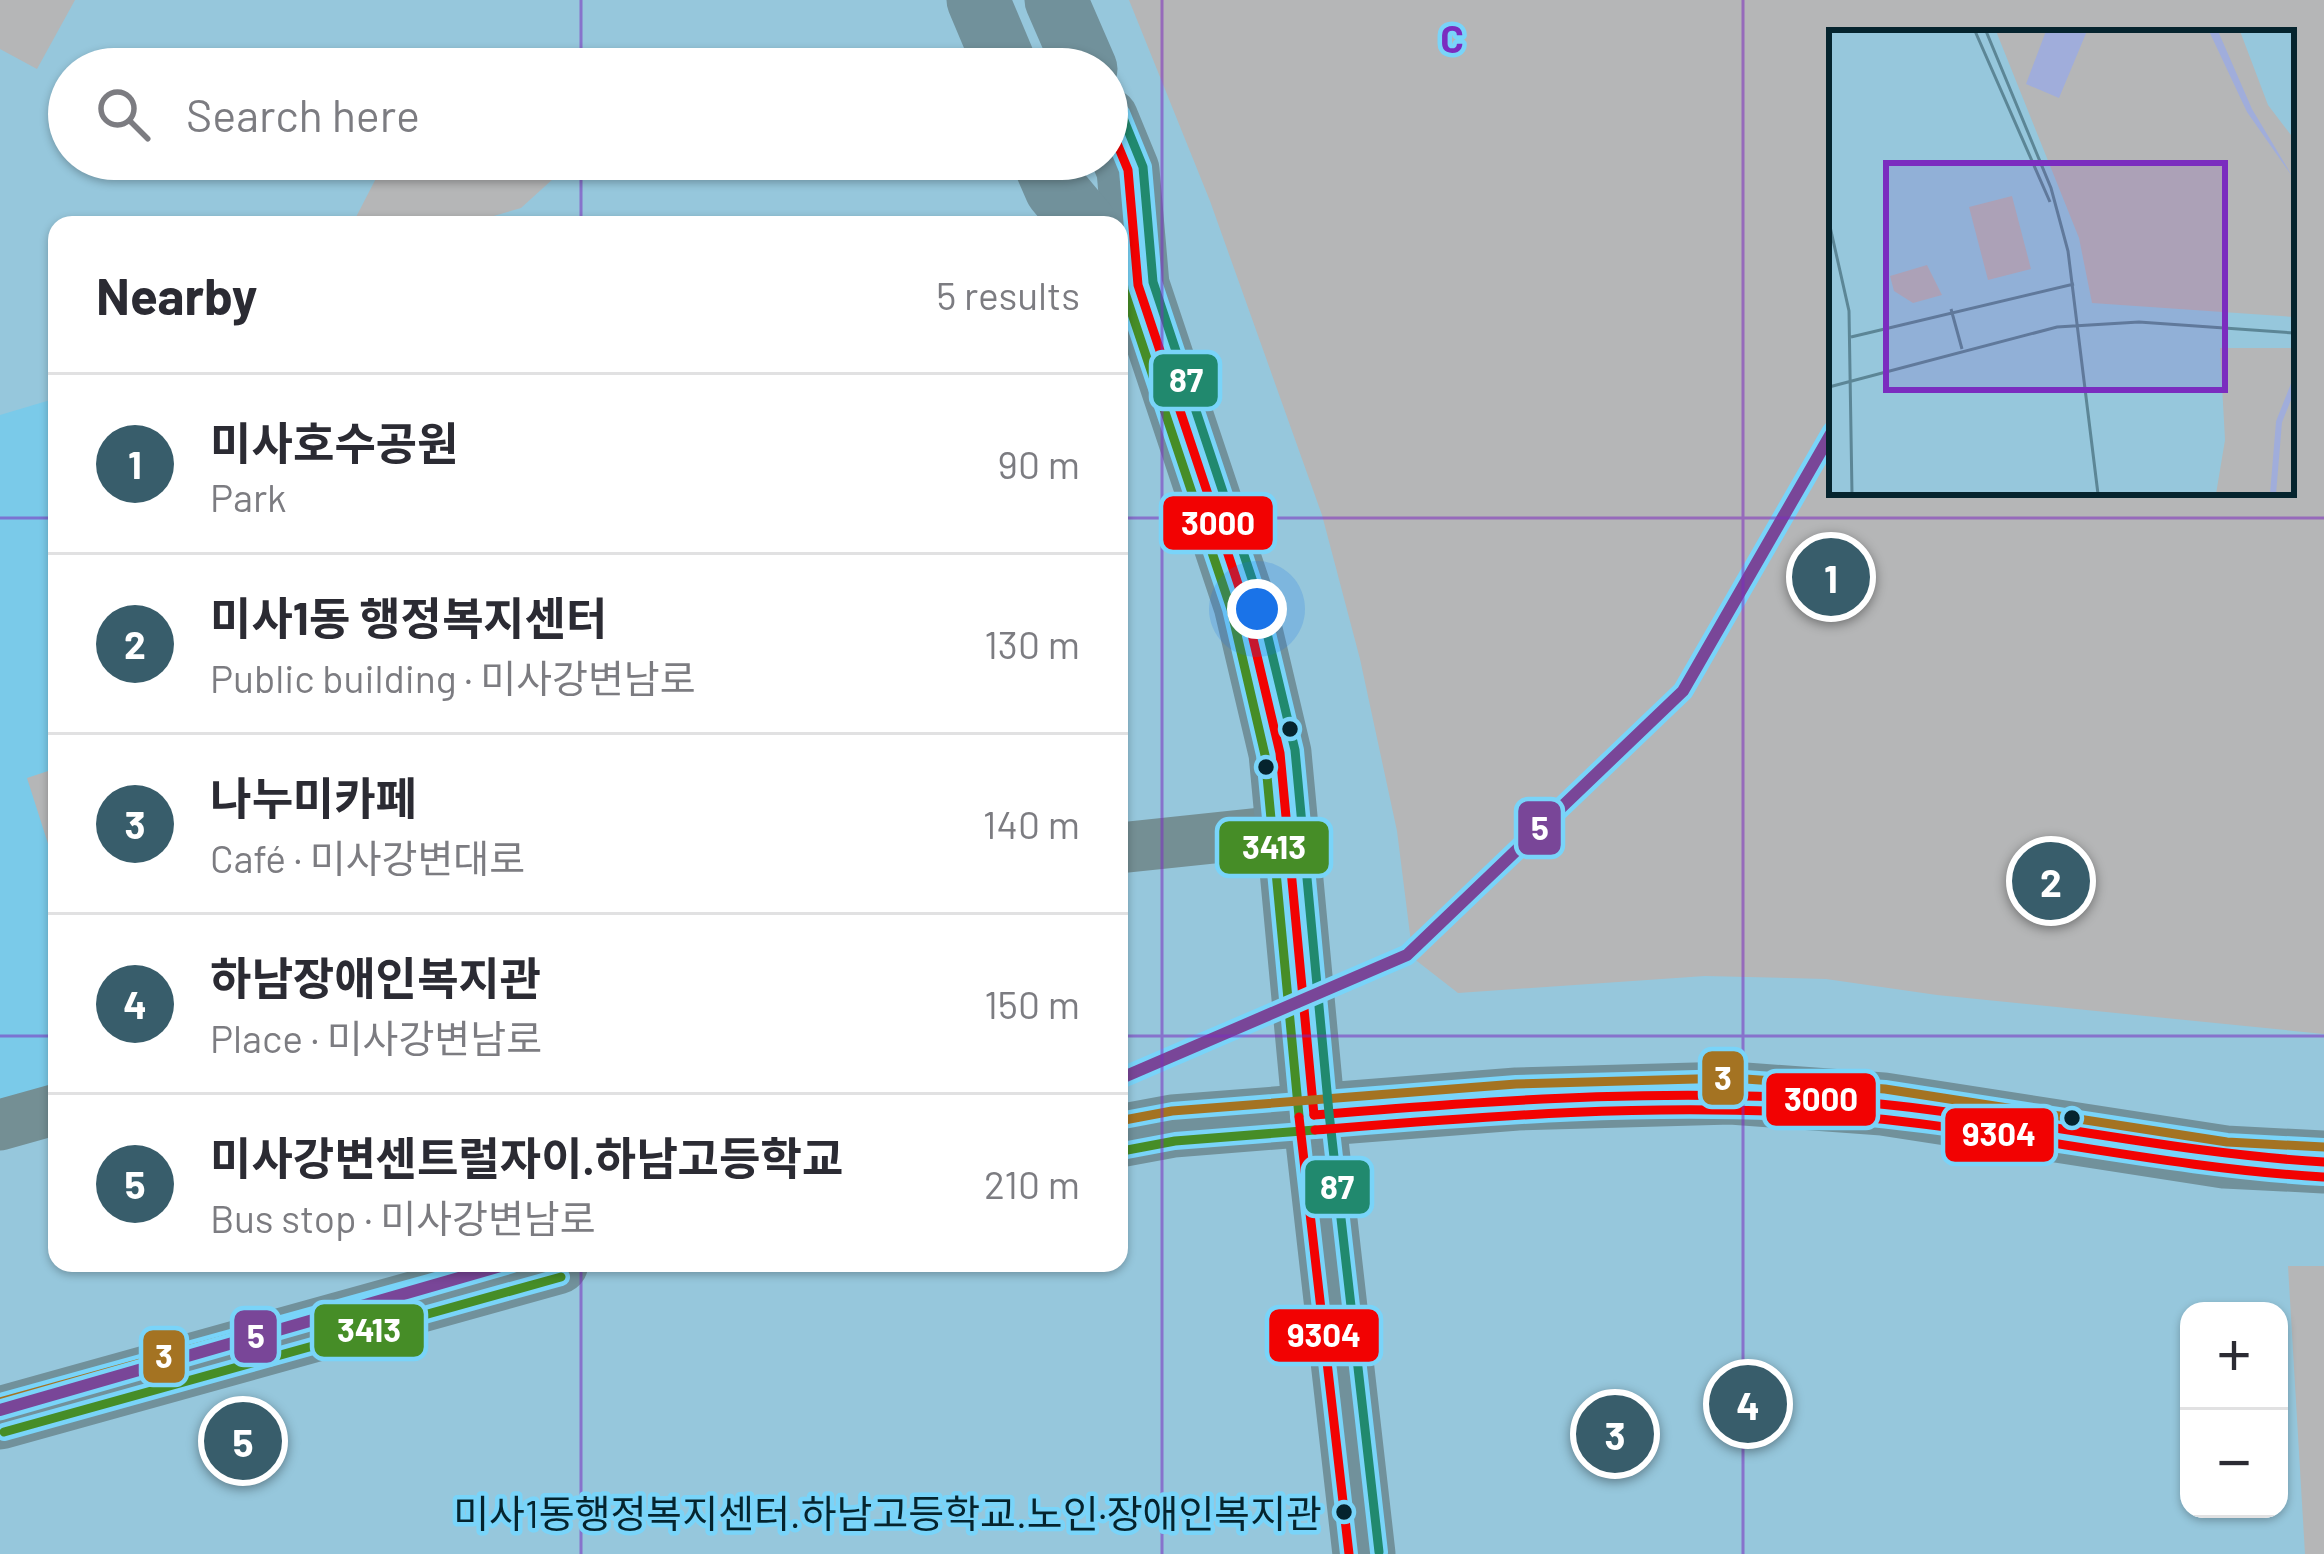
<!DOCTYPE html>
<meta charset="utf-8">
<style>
body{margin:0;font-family:Barlow,"Noto Sans KR",sans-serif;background:#f2f2f3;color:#2b2b33}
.controls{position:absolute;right:36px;bottom:36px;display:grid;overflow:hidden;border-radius:24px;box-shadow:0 3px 9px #0004}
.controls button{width:108px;height:108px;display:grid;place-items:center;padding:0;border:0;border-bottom:3px solid #e1e1e2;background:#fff;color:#2b2b33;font:60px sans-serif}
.you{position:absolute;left:1257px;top:609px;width:42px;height:42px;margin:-30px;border:9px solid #fff;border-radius:50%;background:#1a73e8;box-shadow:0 0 0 18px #1a73e833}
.badge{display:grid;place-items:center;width:78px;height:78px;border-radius:50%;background:#385d6b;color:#fff;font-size:39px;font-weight:700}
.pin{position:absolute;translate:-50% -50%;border:6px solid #fff;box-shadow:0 3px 12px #0006}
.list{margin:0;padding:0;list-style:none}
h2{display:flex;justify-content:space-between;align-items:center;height:156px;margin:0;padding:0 48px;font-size:51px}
h2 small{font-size:39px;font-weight:400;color:#7c7c81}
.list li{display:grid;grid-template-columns:78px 1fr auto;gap:36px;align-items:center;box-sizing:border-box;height:180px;padding:0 48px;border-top:3px solid #e1e1e2}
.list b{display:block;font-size:45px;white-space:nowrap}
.list p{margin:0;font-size:39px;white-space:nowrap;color:#7c7c81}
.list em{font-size:39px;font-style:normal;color:#7c7c81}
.icon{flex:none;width:66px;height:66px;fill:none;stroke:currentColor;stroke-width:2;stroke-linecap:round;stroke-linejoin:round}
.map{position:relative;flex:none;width:2324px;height:1554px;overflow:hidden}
.search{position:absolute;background:#fff;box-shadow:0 3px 9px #0004;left:48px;top:48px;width:1080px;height:132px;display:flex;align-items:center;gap:30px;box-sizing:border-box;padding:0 42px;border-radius:66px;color:#7c7c81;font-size:45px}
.panel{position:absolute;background:#fff;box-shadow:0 3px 9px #0004;left:48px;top:216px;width:1080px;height:1056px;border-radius:24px}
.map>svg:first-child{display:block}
.built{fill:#7acae9}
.green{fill:#b5b6b7;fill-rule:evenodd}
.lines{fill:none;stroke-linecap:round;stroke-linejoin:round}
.minor{stroke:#748f94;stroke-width:51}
.major{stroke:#71919b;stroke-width:63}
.bus-1-casing{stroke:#79d4f9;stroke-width:18}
.bus-2-casing{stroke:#79d4f9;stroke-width:18}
.bus-3-casing{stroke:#79d4f9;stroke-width:18}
.bus-4-casing{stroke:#79d4f9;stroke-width:18}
.bus-5-casing{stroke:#79d4f9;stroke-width:18}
.bus-1{stroke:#f20202;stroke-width:9}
.bus-2{stroke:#468d27;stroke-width:9}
.bus-3{stroke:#a47322;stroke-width:9}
.bus-4{stroke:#21896e;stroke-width:9}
.bus-5{stroke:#f20202;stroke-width:9}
.metro-1-casing{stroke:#79d4f9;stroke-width:21}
.metro-1{stroke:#794698;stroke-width:12}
.grid{fill:none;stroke:#7b2cbf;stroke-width:3;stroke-opacity:0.55}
.bus-dot{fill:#05242e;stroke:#79d4f9;stroke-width:4.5}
.labels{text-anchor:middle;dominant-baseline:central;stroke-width:9;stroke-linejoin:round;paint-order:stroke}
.bus-label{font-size:39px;fill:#05242e;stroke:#79d4f9;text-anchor:end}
.inset-river{fill:none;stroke:#a0addb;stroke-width:6}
.inset-road{fill:none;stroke:#5c8696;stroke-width:3}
.view{fill:#7b2cbf;fill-opacity:0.15;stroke:#7b2cbf;stroke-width:6}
.inset-edge{fill:none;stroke:#05242e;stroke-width:6}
.grid-label{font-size:39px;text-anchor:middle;font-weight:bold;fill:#7b2cbf;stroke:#79d4f9;stroke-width:9;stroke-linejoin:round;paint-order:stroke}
.line-badge{stroke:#79d4f9;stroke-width:4.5}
.badge-label{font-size:33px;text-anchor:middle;font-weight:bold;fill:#fff}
</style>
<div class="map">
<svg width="2324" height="1554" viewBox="0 0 2324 1554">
<rect width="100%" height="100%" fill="#96c7dc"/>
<path class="built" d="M 57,398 L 57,1084 L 0,1100 L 0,415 Z"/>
<g class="green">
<path d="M 0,0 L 75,0 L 37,69 L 0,49 Z"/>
<path d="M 1129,0 L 2324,0 L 2324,1034 L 1937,995 L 1826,979 L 1705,976 L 1458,993 L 1413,958 L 1397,831 L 1360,659 L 1322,515 L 1210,201 ZM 1832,33 L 2291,33 L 2291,492 L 1832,492 Z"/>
<path d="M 386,159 L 547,159 L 565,168 L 521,208 L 463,225 L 367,225 L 355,219 Z"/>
<path d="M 57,768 L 57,872 L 27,778 Z"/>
<path d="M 2288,1266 L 2324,1266 L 2324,1554 L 2305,1554 Z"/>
</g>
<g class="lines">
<g class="minor">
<path d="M 1119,848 L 1290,830"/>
<path d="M 0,1125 L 57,1109"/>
</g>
<g class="major">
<path d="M 978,0 L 1007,69"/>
<path d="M 1056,0 L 1086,69"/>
<path d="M 1107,119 L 1128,170 L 1138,285 L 1245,605 L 1280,753 L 1314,1115 L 1364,1554"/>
<path d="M 1043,159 L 1056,189 L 1086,225"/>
<path d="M 1119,1136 L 1173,1126 L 1517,1099 L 1731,1093 L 1883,1104 L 2225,1157 L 2324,1162"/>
<path d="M 0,1418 L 557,1263"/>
</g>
<g class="bus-1-casing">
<g id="bus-1">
<path d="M 1107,119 L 1128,170 L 1138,285 L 1245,605 L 1280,753 L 1314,1115"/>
<path d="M 1314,1115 C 1502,1100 1691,1085 1880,1104 C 2029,1119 2174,1153 2324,1162"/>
</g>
</g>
<g class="bus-2-casing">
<g id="bus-2">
<path d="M 1119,240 L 1124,290 L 1231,609 L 1265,755 L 1299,1116"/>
<path d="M 1122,1151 L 1175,1141 L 1315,1130"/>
<path d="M 4,1432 L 561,1277"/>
</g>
</g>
<g class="bus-3-casing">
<g id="bus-3">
<path d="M 1119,1121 L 1172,1111 L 1516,1084 L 1732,1078 L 1885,1089 L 2227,1142 L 2324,1147"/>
<path d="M 0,1402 L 501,1263"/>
</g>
</g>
<g class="bus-4-casing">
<path id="bus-4" d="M 1121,113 L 1143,167 L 1153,282 L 1259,600 L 1295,750 L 1329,1113 L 1379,1552"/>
</g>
<g class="bus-5-casing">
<g id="bus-5">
<path d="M 1299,1117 L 1349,1554"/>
<path d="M 1315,1130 C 1479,1117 1643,1103 1807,1113 C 1981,1123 2150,1167 2323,1177"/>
</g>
</g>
<use href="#bus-1" class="bus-1"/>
<use href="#bus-2" class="bus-2"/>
<use href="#bus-3" class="bus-3"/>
<use href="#bus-4" class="bus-4"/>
<use href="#bus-5" class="bus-5"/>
<g class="metro-1-casing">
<g id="metro-1">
<path d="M 1119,1079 L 1407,955 L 1683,691 L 1832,432"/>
<path d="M 0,1410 L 511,1263"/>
</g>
</g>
<use href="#metro-1" class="metro-1"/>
</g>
<path class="grid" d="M 581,0 L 581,69M 1162,0 L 1162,1554M 1743,0 L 1743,1554M 581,159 L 581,225M 0,518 L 57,518M 1119,518 L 2324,518M 0,1036 L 57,1036M 1119,1036 L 2324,1036M 581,1263 L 581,1554"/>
<g class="bus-dot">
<circle cx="1290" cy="729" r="10"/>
<circle cx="1266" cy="767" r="10"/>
<circle cx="2072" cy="1118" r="10"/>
<circle cx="1344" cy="1512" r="10"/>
</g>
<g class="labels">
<g class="bus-label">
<text x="1322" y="1512">미사1동행정복지센터.하남고등학교.노인·장애인복지관</text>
</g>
</g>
<g transform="translate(1829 30)">
<rect width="465" height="465" fill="#96c7dc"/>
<path d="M 167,1 L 411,1 L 439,75 L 465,109 L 465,287 L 263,273 L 250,208 ZM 183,166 L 202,239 L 159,250 L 140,177 ZM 98,235 L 113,265 L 84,273 L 65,261 L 61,246 ZM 391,318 L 465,318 L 465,464 L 387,464 L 396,410 Z" fill="#b5b6b7"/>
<path d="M 217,1 L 258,1 L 230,68 L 197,54 ZM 380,1 L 389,1 L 423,79 L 465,149 L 418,82 Z" fill="#a0addb"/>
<path class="inset-river" d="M 444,464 L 450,392 L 465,354"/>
<path class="inset-road" d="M 146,1 L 221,172M 157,1 L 222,158 L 239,221 L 269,464M 0,192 L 20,281 L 23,464M 122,279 L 133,319M 22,307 L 245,254M 0,357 L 228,297 L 310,292 L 465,303"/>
<path class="view" d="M 57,133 L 396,133 L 396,360 L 57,360 Z"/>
<rect width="465" height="465" class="inset-edge"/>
</g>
<g class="grid-label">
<text x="1452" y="53">C</text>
</g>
<g class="line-badge">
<rect x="1151" y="352" width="69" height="57" rx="12" fill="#21896e"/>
<rect x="1161" y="494" width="114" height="58" rx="12" fill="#f20202"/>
<rect x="1516" y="799" width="47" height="58" rx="12" fill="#794698"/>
<rect x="1217" y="819" width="114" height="57" rx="12" fill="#468d27"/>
<rect x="1700" y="1049" width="46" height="58" rx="12" fill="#a47322"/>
<rect x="1764" y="1071" width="114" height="57" rx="12" fill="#f20202"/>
<rect x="1943" y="1106" width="113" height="58" rx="12" fill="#f20202"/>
<rect x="1303" y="1158" width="69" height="58" rx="12" fill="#21896e"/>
<rect x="312" y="1302" width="114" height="57" rx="12" fill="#468d27"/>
<rect x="1267" y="1307" width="114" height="57" rx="12" fill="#f20202"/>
<rect x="232" y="1308" width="47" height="57" rx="12" fill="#794698"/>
<rect x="141" y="1328" width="46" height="57" rx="12" fill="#a47322"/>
</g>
<g class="badge-label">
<text x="1186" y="392">87</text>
<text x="1218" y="535">3000</text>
<text x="1540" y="840">5</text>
<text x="1274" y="859">3413</text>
<text x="1723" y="1090">3</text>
<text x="1821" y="1111">3000</text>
<text x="1999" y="1146">9304</text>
<text x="1337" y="1199">87</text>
<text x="369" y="1342">3413</text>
<text x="1324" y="1347">9304</text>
<text x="256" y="1348">5</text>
<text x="164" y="1368">3</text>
</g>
</svg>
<div class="controls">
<button>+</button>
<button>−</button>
</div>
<div class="you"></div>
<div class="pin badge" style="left:1831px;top:577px">1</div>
<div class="pin badge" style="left:2051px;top:881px">2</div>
<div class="pin badge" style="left:1615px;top:1434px">3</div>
<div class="pin badge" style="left:1748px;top:1404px">4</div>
<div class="pin badge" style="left:243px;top:1441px">5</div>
<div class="search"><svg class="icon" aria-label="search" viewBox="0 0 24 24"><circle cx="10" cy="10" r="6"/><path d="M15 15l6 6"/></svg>Search here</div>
<section class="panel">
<h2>Nearby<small>5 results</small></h2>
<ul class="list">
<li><span class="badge">1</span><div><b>미사호수공원</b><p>Park</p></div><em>90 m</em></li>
<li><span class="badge">2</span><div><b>미사1동 행정복지센터</b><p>Public building · 미사강변남로</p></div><em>130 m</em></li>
<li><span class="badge">3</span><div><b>나누미카페</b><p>Café · 미사강변대로</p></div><em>140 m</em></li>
<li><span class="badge">4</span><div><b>하남장애인복지관</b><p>Place · 미사강변남로</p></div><em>150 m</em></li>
<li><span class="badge">5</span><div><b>미사강변센트럴자이.하남고등학교</b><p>Bus stop · 미사강변남로</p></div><em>210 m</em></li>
</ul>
</section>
</div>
